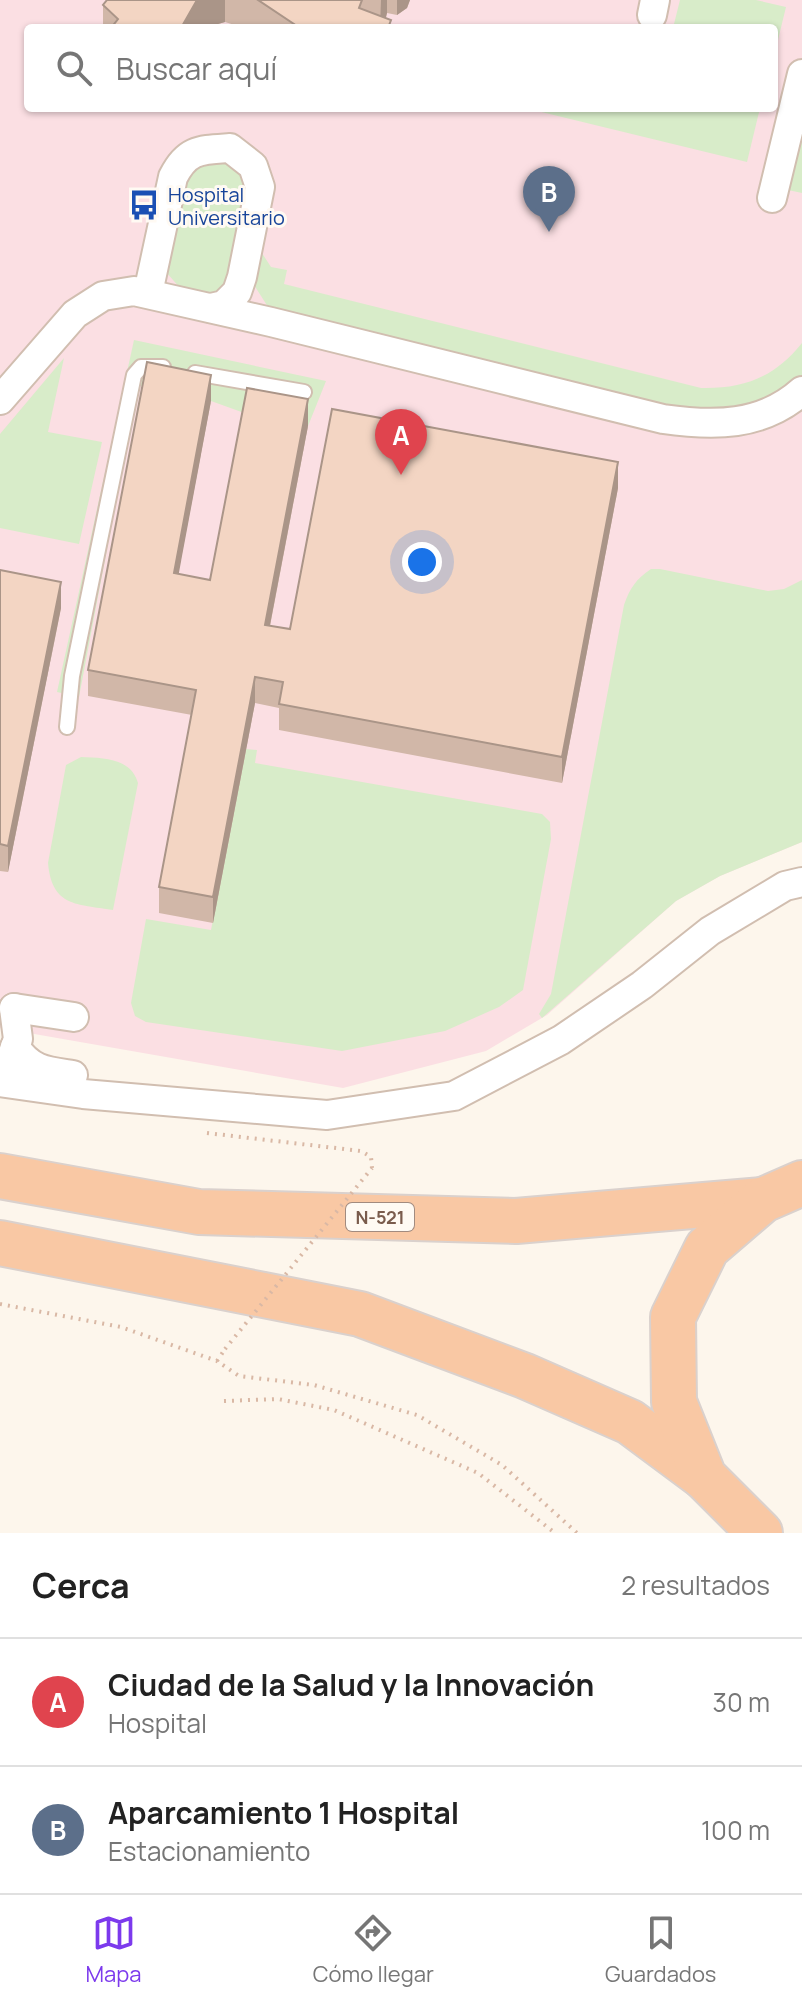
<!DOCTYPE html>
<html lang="es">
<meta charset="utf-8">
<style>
body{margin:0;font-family:Manrope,sans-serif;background:#f2f2f2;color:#222}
.you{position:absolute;left:422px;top:562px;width:28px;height:28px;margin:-20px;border:6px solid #fff;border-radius:50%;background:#1a73e8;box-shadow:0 0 0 12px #1a73e833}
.badge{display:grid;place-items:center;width:52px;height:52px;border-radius:50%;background:#7c3aed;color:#fff;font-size:26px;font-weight:700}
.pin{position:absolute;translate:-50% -66px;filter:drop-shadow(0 2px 4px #0008)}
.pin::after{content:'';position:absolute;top:42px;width:28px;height:24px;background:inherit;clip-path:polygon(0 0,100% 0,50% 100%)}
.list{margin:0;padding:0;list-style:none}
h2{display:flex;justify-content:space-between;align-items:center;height:104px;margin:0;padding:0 32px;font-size:34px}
h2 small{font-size:26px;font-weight:400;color:#767676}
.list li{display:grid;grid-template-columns:52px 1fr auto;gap:24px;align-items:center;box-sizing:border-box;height:128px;padding:0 32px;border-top:2px solid #e0e0e0}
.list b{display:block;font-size:30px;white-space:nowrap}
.list p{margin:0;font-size:26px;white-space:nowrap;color:#767676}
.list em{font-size:26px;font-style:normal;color:#767676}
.icon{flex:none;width:44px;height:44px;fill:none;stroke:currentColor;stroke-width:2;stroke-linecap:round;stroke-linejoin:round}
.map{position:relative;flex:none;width:802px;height:1533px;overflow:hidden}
.search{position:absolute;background:#fff;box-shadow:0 2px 6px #0004;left:24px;right:24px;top:24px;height:88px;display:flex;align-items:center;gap:20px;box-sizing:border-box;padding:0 28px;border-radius:8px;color:#767676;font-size:30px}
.sheet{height:360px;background:#fff}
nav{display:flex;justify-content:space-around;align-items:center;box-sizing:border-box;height:112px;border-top:2px solid #e0e0e0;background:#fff;font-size:22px;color:#767676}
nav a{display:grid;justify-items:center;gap:4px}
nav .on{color:#7c3aed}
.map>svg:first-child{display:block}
.medical{fill:#fbdfe3;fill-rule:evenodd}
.green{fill:#d8ecc9}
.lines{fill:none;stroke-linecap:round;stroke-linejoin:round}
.service-casing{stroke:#d1beb0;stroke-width:18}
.minor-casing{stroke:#d1beb0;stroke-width:32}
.trunk-casing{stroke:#dad1cd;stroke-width:48}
.path{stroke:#d9b8a5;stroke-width:4;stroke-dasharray:2 6;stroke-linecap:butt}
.service{stroke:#fff;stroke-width:14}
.minor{stroke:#fff;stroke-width:28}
.trunk{stroke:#f9c8a4;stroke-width:44}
.path-bridge{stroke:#d9b8a5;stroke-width:4;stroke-dasharray:2 6;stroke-linecap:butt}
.wall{fill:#d1b7a8}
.shaded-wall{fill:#aa9588}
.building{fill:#f3d5c3;stroke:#aa9588;stroke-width:2}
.labels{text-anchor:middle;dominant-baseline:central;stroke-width:6;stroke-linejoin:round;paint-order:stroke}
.shield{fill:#fffaf3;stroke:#a28b7f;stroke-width:2}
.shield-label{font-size:18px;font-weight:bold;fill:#7a5c4d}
.transit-label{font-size:20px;fill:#164399;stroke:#fffaf3;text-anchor:start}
</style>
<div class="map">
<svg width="802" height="1533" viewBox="0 0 802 1533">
<rect width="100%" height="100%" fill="#fdf6ec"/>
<path class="medical" d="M 0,0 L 802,0 L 802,842 L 720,876 L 676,901 L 547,1015 L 486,1051 L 343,1088 L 0,1028 ZM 28,28 L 774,28 L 774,108 L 28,108 Z"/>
<g class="green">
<path d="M 680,0 L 756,0 L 786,7 L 774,56 L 774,28 L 673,28 Z"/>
<path d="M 525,108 L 760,108 L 747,162 Z"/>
<path d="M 802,127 L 802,193 L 788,190 Z"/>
<path d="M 213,159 L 227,161 L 247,173 L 235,276 L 217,293 L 206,297 L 181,289 L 166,272 L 184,182 L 198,165 Z"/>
<path d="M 258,247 L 271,267 L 287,270 L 284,284 L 701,388 C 744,389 775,377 802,343 L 802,377 C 771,411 734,411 692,416 L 270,310 L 254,285 Z"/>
<path d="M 134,340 L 326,381 L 308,426 L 247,414 L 211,401 L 138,385 L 79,697 L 57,692 Z"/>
<path d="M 64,358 L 48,432 L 102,442 L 79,544 L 0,528 L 0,434 Z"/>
<path d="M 651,569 L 660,569 L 768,591 L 784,589 L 802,580 L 802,842 L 720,876 L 676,901 L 542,1018 L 539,1014 L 551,994 L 624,605 C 630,588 636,579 651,569 Z"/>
<path d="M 246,749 L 257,750 L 255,763 L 542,814 L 550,822 L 551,839 L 523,990 L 499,1007 L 445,1031 L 342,1051 L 146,1022 L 135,1016 L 131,1003 L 146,919 L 211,930 Z"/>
<path d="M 81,757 C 104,758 131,758 138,783 L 113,910 C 77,904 52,907 48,863 L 66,765 Z"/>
</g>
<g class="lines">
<g class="service-casing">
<g id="service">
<path d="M 195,373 L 304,392"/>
<path d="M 67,727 L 72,676 L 134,375 L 141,367 L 163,367"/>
</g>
</g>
<g class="minor-casing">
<g id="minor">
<path d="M 652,15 L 655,0"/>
<path d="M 772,198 L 802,74"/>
<path d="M 148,293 L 173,177 C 187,149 200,150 230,148 L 253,166 L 260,187 L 242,277 L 237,292 L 224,305 L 211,308"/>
<path d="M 0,400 L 75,314 L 103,296 L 134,291 L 271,322 L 663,419 C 713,426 762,427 802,391"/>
<path d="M 14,1008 L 74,1017"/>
<path d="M 15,1047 C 32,1071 46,1071 73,1075"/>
<path d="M 10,1061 L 18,1039 L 14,1008"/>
<path d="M 0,1082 L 83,1094 L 327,1115 L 454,1096 L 561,1040 L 642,985 L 710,931 L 785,886 L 802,882"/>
</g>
</g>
<g class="trunk-casing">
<g id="trunk">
<path d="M 0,1176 L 199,1212 L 516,1221 L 763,1200"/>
<path d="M 0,1243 L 360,1314 L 525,1376 L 630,1422 L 704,1477"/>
<path d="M 760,1533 L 704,1477 L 674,1402 L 673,1317 L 707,1248 L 763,1200 L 802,1183"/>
</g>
</g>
<g class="path">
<path d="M 207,1133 L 361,1151 L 371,1157 L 372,1168"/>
<path d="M 0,1304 L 121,1327 L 217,1361 L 239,1376 L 314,1385 L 417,1415 L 502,1465 L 577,1533"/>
<path d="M 217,1361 L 225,1349"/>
<path d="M 224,1401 L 278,1399 L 334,1410 L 478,1473 L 555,1533"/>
</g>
<use href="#service" class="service"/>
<use href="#minor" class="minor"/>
<use href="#trunk" class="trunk"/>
<path class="path-bridge" d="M 225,1349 L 372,1168"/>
</g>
<g class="wall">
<path d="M 107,0 L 410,0 L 407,8 L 397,15 L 387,13 L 386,18 L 391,28 L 244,28 L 225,22 L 204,28 L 103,28 L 103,5 Z"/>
<path d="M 211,401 L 178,574 L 210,580 L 308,426 L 270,626 L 290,629 L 618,488 L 562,783 L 279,730 L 279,708 L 255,703 L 213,923 L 159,913 L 159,887 L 192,715 L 88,696 L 88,670 Z"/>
<path d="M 0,570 L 61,608 L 8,872 L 0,871 Z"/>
</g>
<g class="shaded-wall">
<path d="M 197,0 L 225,0 L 225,22 L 204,28 L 181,28 Z"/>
<path d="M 381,0 L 387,0 L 387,13 L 383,28 L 380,28 Z"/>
<path d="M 397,0 L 410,0 L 407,8 L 397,15 Z"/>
<path d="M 211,375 L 211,401 L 174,599 L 174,573 Z"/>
<path d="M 308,399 L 308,426 L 265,651 L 265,625 Z"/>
<path d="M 618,462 L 618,488 L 562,783 L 562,757 Z"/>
<path d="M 61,582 L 61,608 L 8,872 L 8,846 Z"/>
<path d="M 255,677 L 255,703 L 213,923 L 213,897 Z"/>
</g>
<g class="building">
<path d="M 107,0 L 197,0 L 181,28 L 111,28 L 118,19 L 103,5 Z"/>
<path d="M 258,0 L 362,0 L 359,8 L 391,20 L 388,28 L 300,28 Z"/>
<path d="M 147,362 L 211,375 L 174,573 L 210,580 L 247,388 L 308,399 L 265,625 L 290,629 L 332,409 L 618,462 L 562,757 L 279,704 L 283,682 L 255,677 L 213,897 L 159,887 L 196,690 L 88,670 Z"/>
<path d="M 0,570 L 61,582 L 8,846 L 0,844 Z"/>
</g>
<defs>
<g id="bus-bare" transform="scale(2.4)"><path d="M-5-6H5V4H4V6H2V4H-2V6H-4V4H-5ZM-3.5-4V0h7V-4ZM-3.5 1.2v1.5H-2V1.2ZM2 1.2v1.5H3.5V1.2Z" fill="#1a4fb4" stroke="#fffaf3" stroke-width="2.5" paint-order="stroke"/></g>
</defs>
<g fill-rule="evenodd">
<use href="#bus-bare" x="144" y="205"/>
</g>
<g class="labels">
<rect class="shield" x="346" y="1203" width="68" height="28" rx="6"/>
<g class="shield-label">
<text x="380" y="1217">N-521</text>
</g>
<g class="transit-label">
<text x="168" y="194">Hospital<tspan x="168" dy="23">Universitario</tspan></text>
</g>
</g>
</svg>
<div class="you"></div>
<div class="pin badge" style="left:401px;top:475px;background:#e0444e">A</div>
<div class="pin badge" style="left:549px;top:232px;background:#5c6f8a">B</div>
<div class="search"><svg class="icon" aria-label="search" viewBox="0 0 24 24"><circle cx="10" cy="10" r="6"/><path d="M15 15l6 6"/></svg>Buscar aquí</div>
</div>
<section class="sheet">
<h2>Cerca<small>2 resultados</small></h2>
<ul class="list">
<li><span class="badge" style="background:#e0444e">A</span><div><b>Ciudad de la Salud y la Innovación</b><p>Hospital</p></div><em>30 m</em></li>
<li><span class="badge" style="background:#5c6f8a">B</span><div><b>Aparcamiento 1 Hospital</b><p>Estacionamiento</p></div><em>100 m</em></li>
</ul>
</section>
<nav>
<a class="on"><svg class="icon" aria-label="map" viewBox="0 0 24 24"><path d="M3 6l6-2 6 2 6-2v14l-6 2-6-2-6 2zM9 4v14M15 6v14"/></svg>Mapa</a>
<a><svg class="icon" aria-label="directions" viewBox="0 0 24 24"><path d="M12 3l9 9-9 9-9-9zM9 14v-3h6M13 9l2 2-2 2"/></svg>Cómo llegar</a>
<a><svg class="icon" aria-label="saved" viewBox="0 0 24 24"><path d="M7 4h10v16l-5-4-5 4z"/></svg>Guardados</a>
</nav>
